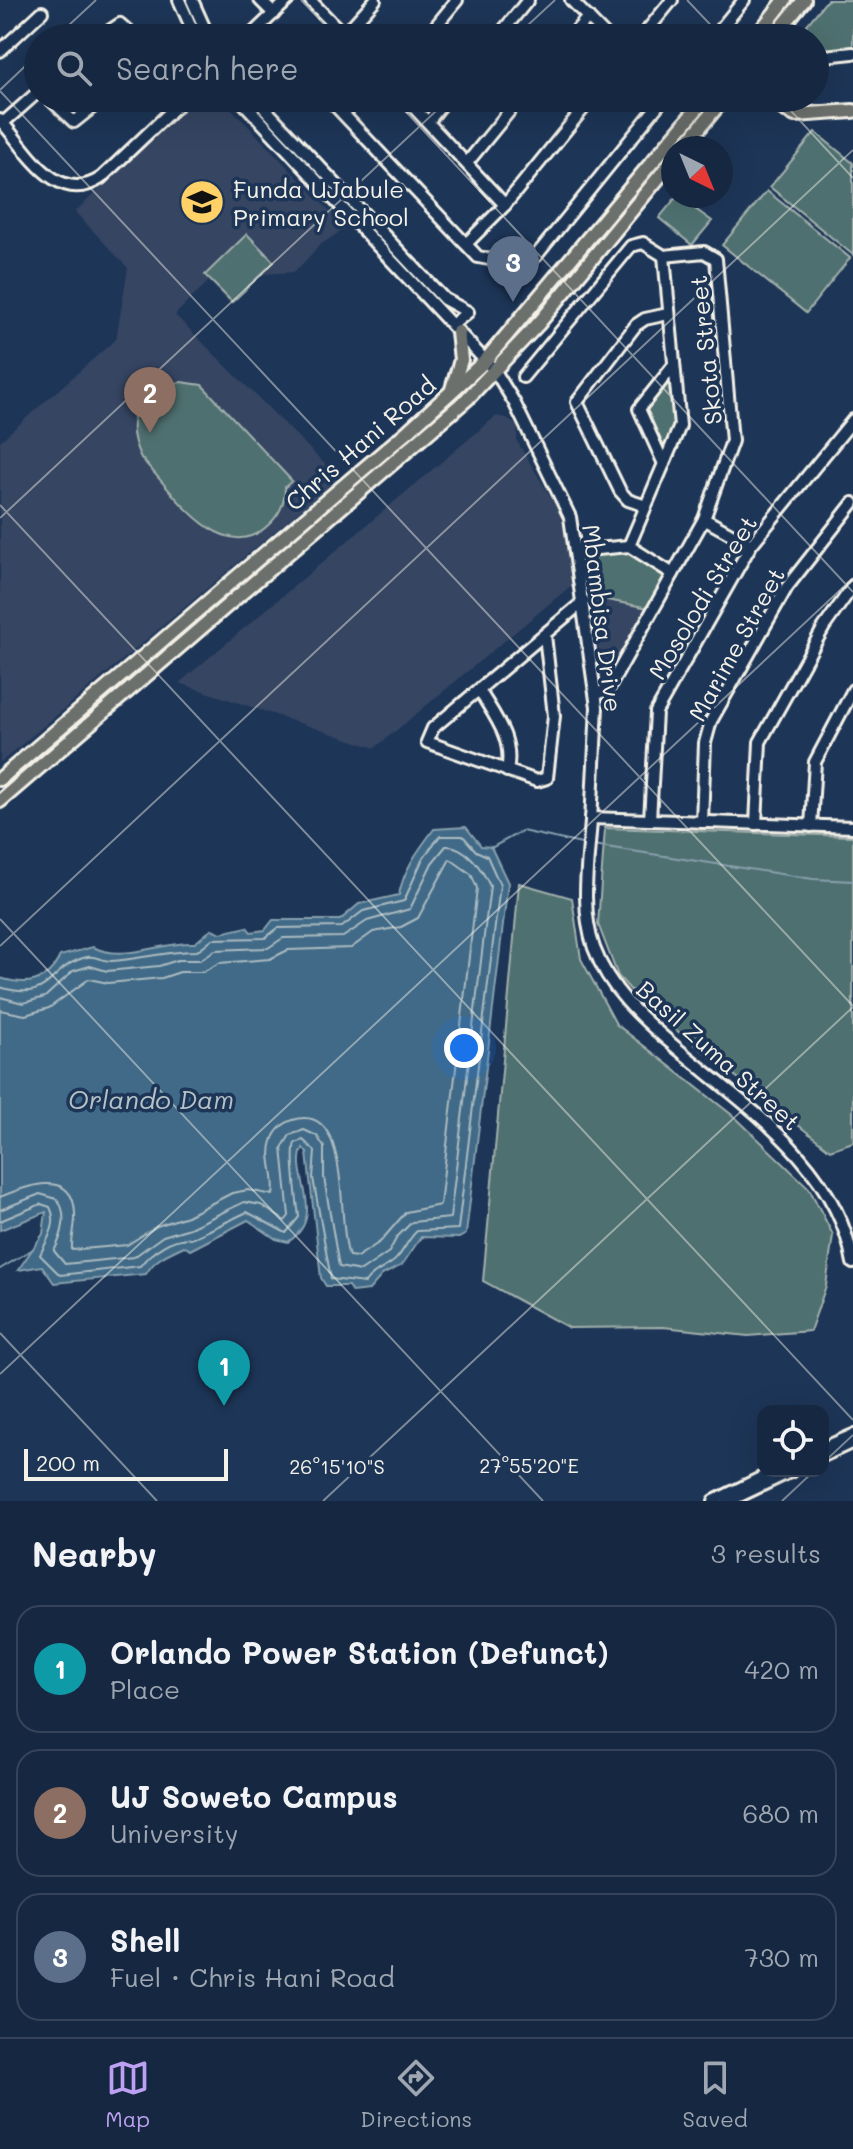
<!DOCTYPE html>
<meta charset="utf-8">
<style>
body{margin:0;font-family:Mali,sans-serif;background:#23344c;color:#f1f3f6}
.controls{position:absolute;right:24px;bottom:24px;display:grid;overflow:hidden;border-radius:16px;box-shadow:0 8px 32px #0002}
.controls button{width:72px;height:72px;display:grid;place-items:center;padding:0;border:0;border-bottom:2px solid #35445a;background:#162841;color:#f1f3f6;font:40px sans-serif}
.compass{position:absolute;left:661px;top:136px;width:72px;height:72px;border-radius:50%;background:#162841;box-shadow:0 8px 32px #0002;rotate:137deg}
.scale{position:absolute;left:24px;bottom:20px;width:204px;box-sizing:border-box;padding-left:8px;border:4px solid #f4f1e8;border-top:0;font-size:22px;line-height:28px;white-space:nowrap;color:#f4f1e8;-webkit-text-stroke:6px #1d3557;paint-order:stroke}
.you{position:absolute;left:464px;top:1048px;width:28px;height:28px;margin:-20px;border:6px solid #fff;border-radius:50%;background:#1a73e8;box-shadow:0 0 0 12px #1a73e833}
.badge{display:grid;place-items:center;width:52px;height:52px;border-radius:50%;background:#bca0f2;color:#fff;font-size:26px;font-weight:700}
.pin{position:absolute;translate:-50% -66px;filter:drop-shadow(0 2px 4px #0008)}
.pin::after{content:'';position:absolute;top:42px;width:28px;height:24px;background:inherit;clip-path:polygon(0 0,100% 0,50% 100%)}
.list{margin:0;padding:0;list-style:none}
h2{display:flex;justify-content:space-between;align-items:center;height:104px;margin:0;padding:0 32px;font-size:34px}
h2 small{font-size:26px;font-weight:400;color:#9ea6b1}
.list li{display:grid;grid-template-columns:52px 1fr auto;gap:24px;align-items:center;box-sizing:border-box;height:128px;margin:0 16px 16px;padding:0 16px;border:2px solid #35445a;border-radius:24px}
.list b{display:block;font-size:30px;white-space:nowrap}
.list p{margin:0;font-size:26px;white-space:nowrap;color:#9ea6b1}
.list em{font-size:26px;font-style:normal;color:#9ea6b1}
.icon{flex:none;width:44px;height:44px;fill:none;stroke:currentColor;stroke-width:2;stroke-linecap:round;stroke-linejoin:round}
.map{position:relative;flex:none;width:853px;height:1501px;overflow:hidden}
.search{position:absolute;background:#162841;box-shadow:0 8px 32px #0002;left:24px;right:24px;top:24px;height:88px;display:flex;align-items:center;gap:20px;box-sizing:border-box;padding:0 28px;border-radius:44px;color:#9ea6b1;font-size:30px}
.sheet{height:536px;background:#162841}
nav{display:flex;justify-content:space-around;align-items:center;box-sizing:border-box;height:112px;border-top:2px solid #35445a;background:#162841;font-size:22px;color:#9ea6b1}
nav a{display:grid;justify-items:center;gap:4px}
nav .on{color:#bca0f2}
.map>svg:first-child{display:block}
.built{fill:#344562}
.green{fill:#4f7070;stroke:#a2b0ac;stroke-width:2}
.water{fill:#406a87;stroke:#88a0ae;stroke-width:2}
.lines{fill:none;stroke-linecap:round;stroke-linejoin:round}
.shore{stroke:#acbbc1;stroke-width:2}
.stream{stroke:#88a0ae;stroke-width:2}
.minor-casing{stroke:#f4f1e8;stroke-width:16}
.major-casing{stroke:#f4f1e8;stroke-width:18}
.minor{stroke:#1d3557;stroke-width:10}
.major{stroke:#6c706d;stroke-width:12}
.ticks{fill:none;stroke:#f4f1e8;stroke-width:2;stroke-opacity:0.45}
.labels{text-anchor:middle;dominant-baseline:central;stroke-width:7;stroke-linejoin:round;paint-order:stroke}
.poi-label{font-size:24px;fill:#f4f1e8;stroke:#1d3557;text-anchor:start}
.street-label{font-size:24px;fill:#f4f1e8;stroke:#1d3557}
.water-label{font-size:26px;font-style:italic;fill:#b5c2c6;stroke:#1d3557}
.ticks-label{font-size:20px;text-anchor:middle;fill:#f4f1e8;stroke:#1d3557;stroke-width:7;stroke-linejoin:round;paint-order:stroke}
</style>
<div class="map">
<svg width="853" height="1501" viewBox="0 0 853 1501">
<rect width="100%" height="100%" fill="#1d3557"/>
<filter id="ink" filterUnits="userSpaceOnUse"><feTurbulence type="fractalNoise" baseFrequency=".0125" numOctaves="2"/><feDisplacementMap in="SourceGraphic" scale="16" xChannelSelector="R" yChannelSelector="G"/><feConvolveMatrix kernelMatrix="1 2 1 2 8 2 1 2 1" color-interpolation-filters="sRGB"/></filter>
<g filter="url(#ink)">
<g class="built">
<path d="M 195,98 L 206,98 L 216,109 L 221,105 L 229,106 L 346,228 L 320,245 L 295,272 L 263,274 L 231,305 L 209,281 L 175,315 L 334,473 L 336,480 L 0,763 L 0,441 L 116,339 L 128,268 L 75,212 Z"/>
<path d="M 496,416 L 507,418 L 518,427 L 517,441 L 565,521 L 572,585 L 375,748 L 179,683 Z"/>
<path d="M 591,597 L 649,608 L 610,676 L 602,674 Z"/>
</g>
<g class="green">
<path d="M 827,0 L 853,0 L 853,48 L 816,52 L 815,38 L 796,38 Z"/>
<path d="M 815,132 L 853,163 L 853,255 L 770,187 Z"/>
<path d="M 767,191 L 850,258 L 806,313 L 722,245 Z"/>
<path d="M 677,196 L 712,221 L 692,245 L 659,218 Z"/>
<path d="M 247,234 L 274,262 L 232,302 L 205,275 Z"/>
<path d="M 667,379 L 672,381 L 677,420 L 667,449 L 662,449 L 643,406 Z"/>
<path d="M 181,382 L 202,385 L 292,481 L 285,487 C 285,506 278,517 265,528 C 219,566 170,488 141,458 C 121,418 139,389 181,382 Z"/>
<path d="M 629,551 L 664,577 L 649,608 L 591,597 L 584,561 L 588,555 Z"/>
<path d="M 605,828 L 853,836 L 853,1142 L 830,1150 L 644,1005 L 618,976 L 598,924 Z"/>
<path d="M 519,883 L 572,898 L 581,959 L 616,1024 L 736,1118 L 809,1188 L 833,1235 L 826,1286 L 810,1331 L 748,1336 L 663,1327 L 569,1328 L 483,1281 Z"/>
</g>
<path class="water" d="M 466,827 L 481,846 L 491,847 L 508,883 L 466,1234 L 459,1238 L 421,1237 L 402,1265 L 382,1275 L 369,1290 L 352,1292 L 348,1286 L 326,1286 L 321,1278 L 307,1153 L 303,1148 C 289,1174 329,1215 288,1242 L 276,1239 L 248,1220 L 190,1250 L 184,1246 C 168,1254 155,1258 146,1274 L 54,1283 L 42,1266 L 18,1270 L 43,1234 L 46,1212 L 0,1230 L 0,978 C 26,986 47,984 60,956 L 93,947 C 125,963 162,941 195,943 L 212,929 L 221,933 L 247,927 L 251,932 L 265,930 L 273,920 L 340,920 L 359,904 L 399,895 C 403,870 419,849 434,829 Z"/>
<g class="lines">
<g class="shore">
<path d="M 0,987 C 55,1004 45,967 87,957 C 96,955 101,961 111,961 C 140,959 168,951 197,951 L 212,939 L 265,938 L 278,928 L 342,927 L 363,911 L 404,901 L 423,858 L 440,836 L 463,836 L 476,851 L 487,856 L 500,885 L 458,1229 L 417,1231 C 408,1239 405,1249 397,1258 C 389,1268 375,1269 365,1283 L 331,1279 L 313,1178 L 315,1151 L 303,1140 L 295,1143 C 291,1153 297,1203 299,1217 L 286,1233 L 247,1212 L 191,1239 C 173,1236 151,1252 140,1266 L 60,1275 L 40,1255 C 47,1239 59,1224 50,1207 L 41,1204 L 0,1221"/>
<path d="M 0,997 L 23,1003 L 45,997 L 73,971 L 90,966 L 107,971 L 159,966 L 178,960 L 200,960 L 215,950 L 268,948 L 283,938 L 343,937 L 367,921 L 410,909 L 432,863 L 446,846 C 466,845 482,869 490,886 L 450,1218 L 412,1222 L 397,1237 L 389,1252 L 361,1271 L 339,1267 L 324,1178 L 324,1147 L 317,1136 L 304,1130 L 290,1135 L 282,1148 L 289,1216 L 285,1221 L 261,1205 L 244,1202 L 190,1228 L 163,1236 L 134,1257 L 65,1264 L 54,1251 C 62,1236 69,1214 57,1199 L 40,1194 L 0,1210"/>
<path d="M 0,1010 L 25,1015 L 49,1008 L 89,979 L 108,983 L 162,978 L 180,972 L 203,972 L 219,963 L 270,959 L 288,950 L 351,948 L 373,932 L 401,927 L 418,918 L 450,859 L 471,874 L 477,888 L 440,1205 L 406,1212 L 380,1242 L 357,1257 L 349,1256 C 336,1224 353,1101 293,1120 C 283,1123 275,1131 272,1141 C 266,1159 277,1178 273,1195 L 248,1190 L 232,1193 L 187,1216 L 157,1226 L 127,1245 L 72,1250 C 71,1239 76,1225 75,1213 C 73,1167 24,1187 0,1197"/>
</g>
<g class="stream">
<path d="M 593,845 L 813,879 L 853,881"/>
<path d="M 491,848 L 522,831 L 586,845"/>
<path d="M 0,1269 L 33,1249"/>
</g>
<g class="minor-casing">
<g id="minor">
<path d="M 179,0 L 196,38"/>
<path d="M 192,0 L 209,38"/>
<path d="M 260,0 L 274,14"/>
<path d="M 310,0 L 347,38"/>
<path d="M 571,0 L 608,38"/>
<path d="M 342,37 L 375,0"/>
<path d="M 99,38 L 120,24 L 136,38"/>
<path d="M 248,38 L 288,0"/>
<path d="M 426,38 L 457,0"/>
<path d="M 497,38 L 528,0"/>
<path d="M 570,38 L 588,17"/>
<path d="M 641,38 L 672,0"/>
<path d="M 713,38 L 744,0"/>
<path d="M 0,51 L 42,12"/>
<path d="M 815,57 L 853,53"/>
<path d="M 49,98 L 74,122 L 104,98"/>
<path d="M 239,98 L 495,371 L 514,402 L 570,517 L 597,707 C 595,745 593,783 591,821 C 588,863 580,908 594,948 C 609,989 641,1018 673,1045 C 745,1106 837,1164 853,1263"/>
<path d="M 255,98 L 444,299 L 468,312 L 452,325"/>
<path d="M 328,98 L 478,257 L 522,265 L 536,256 L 664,98"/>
<path d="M 405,98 L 505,205"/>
<path d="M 0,120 C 26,148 56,208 101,178 L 185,98"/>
<path d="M 428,122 L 447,98"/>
<path d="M 3,123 L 38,92"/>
<path d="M 467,163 L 520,98"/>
<path d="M 466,244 L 505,205 L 592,98"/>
<path d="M 523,377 L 631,246 L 643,243 L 664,256"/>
<path d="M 664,464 L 639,409 L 674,365"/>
<path d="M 646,506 L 628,500 L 620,491 L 577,402 L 636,325 L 645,319 L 668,314"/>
<path d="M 704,519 L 751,545"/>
<path d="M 629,546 L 680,426 L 664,256"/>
<path d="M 576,551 L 629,546 L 673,574"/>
<path d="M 545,635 L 554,716 L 547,778 L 537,781 L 427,742 L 433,728 L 584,601"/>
<path d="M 479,690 C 495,717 514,739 507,771"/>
<path d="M 597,695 L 610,686 L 704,519 L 732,441 L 716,259 L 704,252 L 664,256"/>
<path d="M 591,818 L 853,827"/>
<path d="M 650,820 L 656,712 L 751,545 L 853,420"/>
<path d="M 702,822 L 705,743 L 711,721 L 787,587 L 853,503"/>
<path d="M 756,824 L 760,742 L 824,627 L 853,586"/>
<path d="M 811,826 L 815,762 L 853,690"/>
<path d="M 823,1448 L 853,1435"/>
<path d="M 823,1456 L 853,1442"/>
<path d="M 714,1501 L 775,1471"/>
<path d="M 729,1501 L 792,1471"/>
</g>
</g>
<g class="major-casing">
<g id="major">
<path d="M 755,38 L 785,0"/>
<path d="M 773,38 L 804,0"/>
<path d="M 764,98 L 795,115 L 853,111"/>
<path d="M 683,148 L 724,98"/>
<path d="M 452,389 L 461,360 L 458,332"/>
<path d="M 0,779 L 408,431 L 485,361 L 706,98"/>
<path d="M 0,801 L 467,399 L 539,323 L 673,160"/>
</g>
</g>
<use href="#minor" class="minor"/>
<use href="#major" class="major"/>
</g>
</g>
<path class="ticks" d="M 301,0 L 337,38M 687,0 L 723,38M 55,38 L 96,0M 514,38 L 555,0M 0,90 L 38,54M 0,91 L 853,1006M 393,98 L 853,592M 779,98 L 853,178M 0,505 L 853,1420M 0,518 L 450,98M 0,919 L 543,1501M 0,946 L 853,150M 0,1333 L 157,1501M 0,1374 L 853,578M 823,1463 L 853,1435M 323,1501 L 853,1007M 782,1501 L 814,1471"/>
<defs>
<g id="school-disc" transform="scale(2.3)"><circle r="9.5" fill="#ffd166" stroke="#1d3557"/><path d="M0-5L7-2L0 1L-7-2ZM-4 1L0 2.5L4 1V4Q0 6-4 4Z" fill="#111"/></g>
</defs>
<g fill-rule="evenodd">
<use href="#school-disc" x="202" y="202"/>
</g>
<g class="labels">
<g class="poi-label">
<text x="233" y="188">Funda UJabule<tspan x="233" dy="28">Primary School</tspan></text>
</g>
<g class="street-label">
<text transform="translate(705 350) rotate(-96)">Skota Street</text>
<text transform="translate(360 443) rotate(-41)">Chris Hani Road</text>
<text transform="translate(702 597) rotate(-59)">Mosolodi Street</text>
<text transform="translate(603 618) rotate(83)">Mbambisa Drive</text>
<text transform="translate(736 644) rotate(-61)">Marime Street</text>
<text transform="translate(719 1055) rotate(42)">Basil Zuma Street</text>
</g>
<g class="water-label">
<text x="151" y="1099">Orlando Dam</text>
</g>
</g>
<g class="ticks-label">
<text x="529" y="1473">27°55'20"E</text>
<text x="337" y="1474">26°15'10"S</text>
</g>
</svg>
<div class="controls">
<button><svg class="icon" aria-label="locate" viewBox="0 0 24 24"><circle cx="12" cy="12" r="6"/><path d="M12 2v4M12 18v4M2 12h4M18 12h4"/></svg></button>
</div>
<svg class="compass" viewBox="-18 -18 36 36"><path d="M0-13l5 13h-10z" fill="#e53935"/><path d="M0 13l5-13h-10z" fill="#9ea6b1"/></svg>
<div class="scale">200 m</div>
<div class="you"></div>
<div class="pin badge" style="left:224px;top:1406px;background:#0f9aa8">1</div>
<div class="pin badge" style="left:150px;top:433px;background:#8d6e63">2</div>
<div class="pin badge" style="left:513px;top:302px;background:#5c6f8a">3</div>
<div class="search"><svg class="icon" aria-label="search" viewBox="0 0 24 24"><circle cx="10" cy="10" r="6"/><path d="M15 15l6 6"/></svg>Search here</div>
</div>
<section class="sheet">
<h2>Nearby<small>3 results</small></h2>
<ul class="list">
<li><span class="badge" style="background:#0f9aa8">1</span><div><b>Orlando Power Station (Defunct)</b><p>Place</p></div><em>420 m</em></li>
<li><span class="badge" style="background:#8d6e63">2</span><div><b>UJ Soweto Campus</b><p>University</p></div><em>680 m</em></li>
<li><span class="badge" style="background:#5c6f8a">3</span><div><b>Shell</b><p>Fuel · Chris Hani Road</p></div><em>730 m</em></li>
</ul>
</section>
<nav>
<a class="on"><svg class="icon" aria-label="map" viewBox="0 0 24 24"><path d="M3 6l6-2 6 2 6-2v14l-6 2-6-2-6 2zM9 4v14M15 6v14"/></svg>Map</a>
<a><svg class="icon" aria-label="directions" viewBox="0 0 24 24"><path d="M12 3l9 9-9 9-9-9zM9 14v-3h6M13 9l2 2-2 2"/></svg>Directions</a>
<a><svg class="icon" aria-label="saved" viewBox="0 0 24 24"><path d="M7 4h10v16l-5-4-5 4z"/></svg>Saved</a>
</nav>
